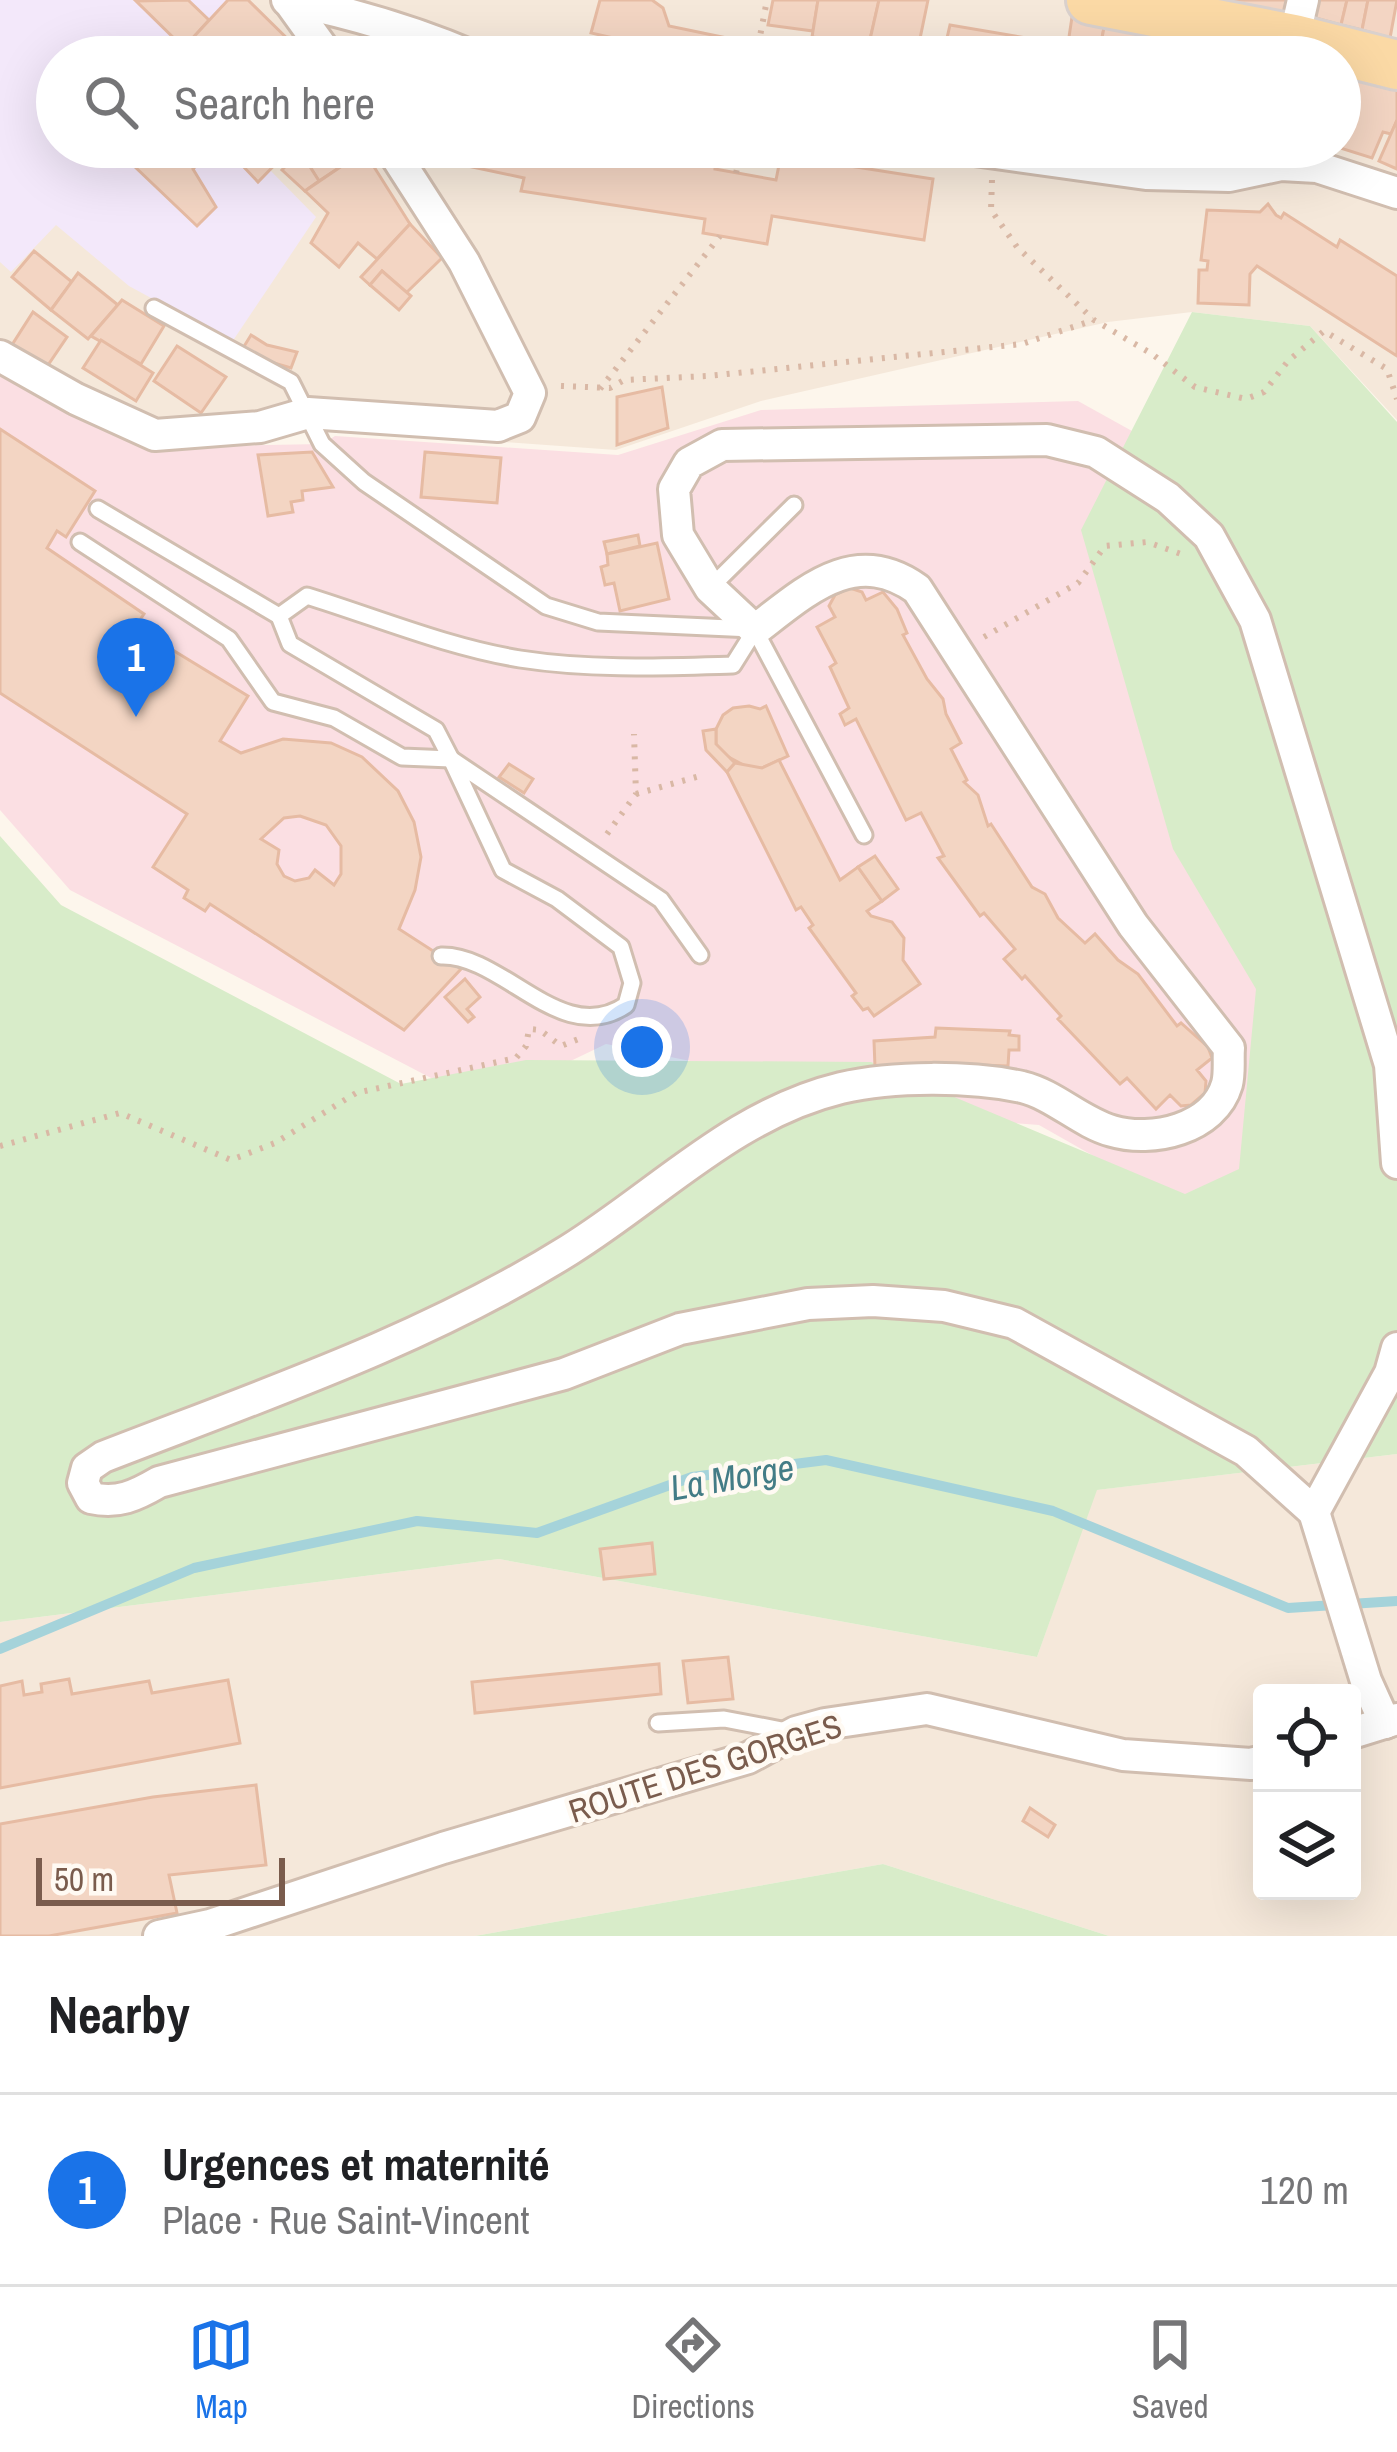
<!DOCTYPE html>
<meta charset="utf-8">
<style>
body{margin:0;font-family:"Archivo Narrow",sans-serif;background:#f6f6f6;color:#202124}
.controls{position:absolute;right:36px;bottom:36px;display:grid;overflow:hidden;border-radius:12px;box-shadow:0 12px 48px #0002}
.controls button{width:108px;height:108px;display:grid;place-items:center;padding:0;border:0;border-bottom:3px solid #e0e0e0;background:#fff;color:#202124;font:60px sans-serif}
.scale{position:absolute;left:36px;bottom:30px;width:249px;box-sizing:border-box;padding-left:12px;border:6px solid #7a5c4d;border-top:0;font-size:33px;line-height:42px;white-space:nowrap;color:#7a5c4d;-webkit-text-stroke:9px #fffaf3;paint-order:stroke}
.you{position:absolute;left:642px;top:1047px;width:42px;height:42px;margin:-30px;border:9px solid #fff;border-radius:50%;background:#1a73e8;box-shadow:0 0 0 18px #1a73e833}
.badge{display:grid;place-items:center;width:78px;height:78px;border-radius:50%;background:#1a73e8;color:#fff;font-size:39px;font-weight:700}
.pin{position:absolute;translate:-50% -99px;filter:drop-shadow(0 3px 6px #0008)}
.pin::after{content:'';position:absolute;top:63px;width:42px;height:36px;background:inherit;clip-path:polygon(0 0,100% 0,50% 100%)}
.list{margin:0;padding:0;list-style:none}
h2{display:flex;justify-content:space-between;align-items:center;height:156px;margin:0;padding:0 48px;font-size:51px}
h2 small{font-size:39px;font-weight:400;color:#757577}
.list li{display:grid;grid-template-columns:78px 1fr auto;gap:36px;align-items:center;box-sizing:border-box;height:192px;padding:0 48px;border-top:3px solid #e0e0e0}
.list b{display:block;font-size:45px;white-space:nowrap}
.list p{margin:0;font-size:39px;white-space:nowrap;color:#757577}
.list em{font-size:39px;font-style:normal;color:#757577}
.icon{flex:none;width:66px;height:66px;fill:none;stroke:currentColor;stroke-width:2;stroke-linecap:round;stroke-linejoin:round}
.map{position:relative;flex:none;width:1397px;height:1936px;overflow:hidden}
.search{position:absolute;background:#fff;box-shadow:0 12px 48px #0002;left:36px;right:36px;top:36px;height:132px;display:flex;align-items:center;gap:30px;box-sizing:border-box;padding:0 42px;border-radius:66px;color:#757577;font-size:45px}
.sheet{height:348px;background:#fff}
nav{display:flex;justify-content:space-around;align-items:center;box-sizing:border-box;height:168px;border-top:3px solid #e0e0e0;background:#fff;font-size:33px;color:#757577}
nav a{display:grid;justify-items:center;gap:6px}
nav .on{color:#1a73e8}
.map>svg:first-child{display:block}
.residential{fill:#f5e8da;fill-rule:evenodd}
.education{fill:#f3e8fa}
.medical{fill:#fbdfe3}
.green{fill:#d8ecc9}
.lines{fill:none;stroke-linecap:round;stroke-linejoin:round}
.stream{stroke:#a5d3da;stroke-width:10}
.building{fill:#f3d5c3;stroke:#e6bba3;stroke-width:3;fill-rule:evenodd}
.lane-casing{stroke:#d1beb0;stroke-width:21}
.street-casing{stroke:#d1beb0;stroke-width:36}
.primary-casing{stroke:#dad1cd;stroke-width:54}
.path{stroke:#d9b8a5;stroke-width:6;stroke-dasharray:3 9;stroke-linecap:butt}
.lane{stroke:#fff;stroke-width:15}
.street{stroke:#fff;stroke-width:30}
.primary{stroke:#fbd9a5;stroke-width:48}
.labels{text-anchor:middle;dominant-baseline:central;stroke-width:9;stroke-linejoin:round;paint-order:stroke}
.street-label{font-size:33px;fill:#7a5c4d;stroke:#fffaf3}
.water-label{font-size:36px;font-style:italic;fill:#437c86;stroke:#fffaf3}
</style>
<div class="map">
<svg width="1397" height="1936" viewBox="0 0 1397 1936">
<rect width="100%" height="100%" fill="#fdf6ec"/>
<g class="residential">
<path d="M 0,0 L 1397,0 L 1397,420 L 1310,326 L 1192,312 L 1108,322 L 761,401 L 616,450 L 334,430 L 160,427 L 0,349 ZM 57,57 L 1340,57 L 1340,147 L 57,147 Z"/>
<path d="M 1397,1454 L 1397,1936 L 1109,1936 L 883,1864 L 475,1936 L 0,1936 L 0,1622 L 499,1559 L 1037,1657 L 1096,1490 ZM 1262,1693 L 1352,1693 L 1352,1891 L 1262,1891 Z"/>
</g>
<path class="education" d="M 0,0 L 248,0 L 306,57 L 57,57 L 57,147 L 292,147 L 270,170 L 316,217 L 232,342 L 129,286 L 56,225 L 11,272 L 0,262 Z"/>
<path class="medical" d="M 0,368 L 52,404 L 157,447 L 322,444 L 335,436 L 618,455 L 761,410 L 1078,401 L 1168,451 L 1241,540 L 1266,1190 L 1180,1205 L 1039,1125 L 877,1113 L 760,1075 L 606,1044 L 481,1104 L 70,890 L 0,810 Z"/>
<g class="green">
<path d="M 1192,312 L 1310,326 L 1397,422 L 1397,1454 L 1097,1490 L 1037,1657 L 499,1559 L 0,1622 L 0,836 L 61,905 L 401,1084 L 526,1060 L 871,1062 L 1185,1194 L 1239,1169 L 1256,989 L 1173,849 L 1081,530 Z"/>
<path d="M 883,1864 L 1109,1936 L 475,1936 Z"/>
</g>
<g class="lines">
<path class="stream" d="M 0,1649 L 194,1568 L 417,1521 L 537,1533 L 692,1477 L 826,1460 L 1053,1511 L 1288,1608 L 1397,1601"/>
</g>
<g class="building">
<path d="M 188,0 L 209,20 L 184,48 L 136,1 Z"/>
<path d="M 228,0 L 248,0 L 304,55 L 175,57 Z"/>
<path d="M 600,0 L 652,0 L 663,8 L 669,26 L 746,42 L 743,57 L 585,57 L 587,50 L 601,50 L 609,37 L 591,33 Z"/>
<path d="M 773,0 L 818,0 L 813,31 L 768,25 Z"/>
<path d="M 818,0 L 879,0 L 869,44 L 812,37 Z"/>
<path d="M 879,0 L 928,0 L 917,53 L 869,44 Z"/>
<path d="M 1228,0 L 1296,0 L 1293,16 L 1227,5 Z"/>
<path d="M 1310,0 L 1347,0 L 1341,25 L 1305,15 Z"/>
<path d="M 1347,0 L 1368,0 L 1362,30 L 1341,25 Z"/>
<path d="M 1368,0 L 1397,0 L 1390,38 L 1362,30 Z"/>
<path d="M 1072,17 L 1105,23 L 1098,57 L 1066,57 Z"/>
<path d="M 1105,23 L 1138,29 L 1132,57 L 1098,57 Z"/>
<path d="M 950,25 L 1068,45 L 1066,57 L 917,57 L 919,48 L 944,51 Z"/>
<path d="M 1138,29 L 1184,37 L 1181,57 L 1132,57 Z"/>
<path d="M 1184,37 L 1222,44 L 1219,57 L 1181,57 Z"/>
<path d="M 1354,74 L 1397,85 L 1397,120 L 1391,134 L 1383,132 L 1372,158 L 1337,147 L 1340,113 Z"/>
<path d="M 1397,120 L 1397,169 L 1379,161 Z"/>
<path d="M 151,147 L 215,147 L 193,169 L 216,207 L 197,226 L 133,165 Z"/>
<path d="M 257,147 L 292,147 L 258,182 L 241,164 Z"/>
<path d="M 305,147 L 362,147 L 364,151 L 319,181 L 300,151 Z"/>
<path d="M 466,147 L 718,147 L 715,169 L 776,180 L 782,150 L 812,155 L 811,160 L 933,179 L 924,240 L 772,216 L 767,244 L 703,233 L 705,219 L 521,191 L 524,178 L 463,165 Z"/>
<path d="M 300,151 L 319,181 L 305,191 L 282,170 Z"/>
<path d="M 364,151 L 410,224 L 377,259 L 358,243 L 339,267 L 311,243 L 328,213 L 305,191 Z"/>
<path d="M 1268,204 L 1276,215 L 1281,218 L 1284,213 L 1337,247 L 1340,240 L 1397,276 L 1397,356 L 1257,266 L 1250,274 L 1249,305 L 1198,303 L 1199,270 L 1207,270 L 1208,261 L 1201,260 L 1207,210 L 1260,212 Z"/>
<path d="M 410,224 L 442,258 L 406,293 L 382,271 L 370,285 L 361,277 Z"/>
<path d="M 34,251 L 72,282 L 51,310 L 12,277 Z"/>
<path d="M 382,271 L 411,296 L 399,310 L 370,285 Z"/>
<path d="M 78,273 L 118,305 L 88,339 L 51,310 Z"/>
<path d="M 122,300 L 164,326 L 141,364 L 91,336 Z"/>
<path d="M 33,312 L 67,337 L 46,368 L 10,348 Z"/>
<path d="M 251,335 L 267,345 L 297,352 L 291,368 L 257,358 L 243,348 Z"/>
<path d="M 101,340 L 153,373 L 136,401 L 83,368 Z"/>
<path d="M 177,346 L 226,377 L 201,413 L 154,381 Z"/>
<path d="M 662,387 L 668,428 L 617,445 L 617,397 Z"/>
<path d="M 0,429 L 95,491 L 66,537 L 57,531 L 47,548 L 144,614 L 135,627 L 248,696 L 220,741 L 241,753 L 283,739 L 331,743 L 362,757 L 398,791 L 414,822 L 421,857 L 415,890 L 399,929 L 461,969 L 404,1030 L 210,904 L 205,911 L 184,898 L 188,890 L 153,867 L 187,814 L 0,693 ZM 300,816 L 326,825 L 341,846 L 341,874 L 334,885 L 315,870 L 309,878 L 295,881 L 284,876 L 277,864 L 279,850 L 261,839 L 284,818 Z"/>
<path d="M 312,452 L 333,487 L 302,491 L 303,500 L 291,502 L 293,512 L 268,516 L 258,455 Z"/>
<path d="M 425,452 L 501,458 L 497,503 L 421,497 Z"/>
<path d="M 638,535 L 640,546 L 607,554 L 604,542 Z"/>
<path d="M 657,543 L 669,599 L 620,611 L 614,583 L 605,585 L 601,567 L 608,565 L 607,554 Z"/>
<path d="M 850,588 L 862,592 L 866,600 L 883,592 L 897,609 L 907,633 L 903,635 L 927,679 L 943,699 L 946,714 L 961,743 L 951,749 L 967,780 L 964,782 L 978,795 L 988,826 L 991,824 L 1032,887 L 1045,894 L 1058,918 L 1085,943 L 1095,934 L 1118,960 L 1138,974 L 1177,1026 L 1181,1023 L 1208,1047 L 1212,1058 L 1197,1070 L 1206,1081 L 1205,1093 L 1191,1105 L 1181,1106 L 1170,1095 L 1156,1109 L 1127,1078 L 1120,1084 L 1058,1019 L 1061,1016 L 1025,976 L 1022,979 L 1004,959 L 1015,949 L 984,913 L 980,916 L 938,858 L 944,856 L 921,813 L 906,820 L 856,719 L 845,725 L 840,714 L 849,708 L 830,667 L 836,663 L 817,627 L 835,617 L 829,606 L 835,595 Z"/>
<path d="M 749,706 L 760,709 L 766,706 L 788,756 L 762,768 L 749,768 L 723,754 L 716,744 L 716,729 L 723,715 L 733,708 Z"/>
<path d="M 716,729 L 716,744 L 735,763 L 727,772 L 706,750 L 703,731 Z"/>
<path d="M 779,760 L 840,880 L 858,867 L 882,901 L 867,911 L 871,916 L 892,922 L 904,938 L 903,960 L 920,984 L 874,1016 L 868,1008 L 863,1010 L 852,996 L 856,993 L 809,928 L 813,925 L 801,907 L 796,910 L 727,772 L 735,763 L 762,768 Z"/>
<path d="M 509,764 L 533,779 L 524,793 L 499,777 Z"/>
<path d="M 875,856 L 898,889 L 882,901 L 858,867 Z"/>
<path d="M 465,979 L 480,997 L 467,1009 L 474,1017 L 468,1022 L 445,997 Z"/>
<path d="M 936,1028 L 1010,1031 L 1009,1035 L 1019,1036 L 1019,1050 L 1009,1050 L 1008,1066 L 926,1063 L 875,1067 L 874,1041 L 935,1037 Z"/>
<path d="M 652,1543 L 655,1574 L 604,1579 L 600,1549 Z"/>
<path d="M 728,1657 L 733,1699 L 688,1703 L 683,1661 Z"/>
<path d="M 659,1664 L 661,1694 L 475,1713 L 472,1682 Z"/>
<path d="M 69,1679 L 72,1694 L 149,1681 L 152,1693 L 228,1680 L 240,1743 L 0,1788 L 0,1686 L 22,1681 L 24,1695 L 42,1692 L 41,1684 Z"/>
<path d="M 256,1785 L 266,1865 L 169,1875 L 177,1913 L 49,1936 L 0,1936 L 0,1824 L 153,1797 Z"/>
<path d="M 1030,1808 L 1055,1825 L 1048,1837 L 1023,1821 Z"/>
</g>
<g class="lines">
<g class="lane-casing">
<g id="lane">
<path d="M 154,308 L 291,382 L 322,444 L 364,482 L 546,606 L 598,622 L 752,629"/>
<path d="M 98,509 L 279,616"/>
<path d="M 80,542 L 229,639 L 273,702 L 334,718 L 402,757 L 451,759"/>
<path d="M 710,588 L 794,505"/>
<path d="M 755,630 L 864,835"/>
<path d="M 451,759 L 436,730 L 290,644 L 279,616 L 307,596 C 378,618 447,647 520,659 C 591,670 662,667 733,665 L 755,630"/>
<path d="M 441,956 C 503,954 562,1049 626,1005 L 632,983 L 621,947 L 557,899 L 503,870 L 451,759 L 661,900 L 700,955"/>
<path d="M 658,1723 L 724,1719 L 787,1731"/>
</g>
</g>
<g class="street-casing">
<g id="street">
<path d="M 287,0 C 352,13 413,31 474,57"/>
<path d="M 288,0 L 329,57"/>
<path d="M 1294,39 L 1303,0"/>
<path d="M 953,147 L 1146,174 L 1229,176 L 1281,165 L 1317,167 L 1397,193"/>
<path d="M 0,356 L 76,399 L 155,435 L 260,427 L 308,413 L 498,426 L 520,417 L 530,393 L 464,262 L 390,147"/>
<path d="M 1397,1163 L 1390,1065 L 1255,620 L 1209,536 L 1168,498 L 1096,452 L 1047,440 L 722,445 L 689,463 L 674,489 L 678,535 L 710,588 L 755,630 C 805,592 854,544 917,589 L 1133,925 L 1229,1048 C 1228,1059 1230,1073 1227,1084 C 1214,1129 1152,1143 1112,1131 C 1080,1122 1055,1095 1022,1087 C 970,1076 893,1076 841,1088 C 734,1114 659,1194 569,1250 C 425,1340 260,1396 103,1457 L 87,1468 L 83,1483 L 91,1498 C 118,1504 135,1496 159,1482 L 564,1374 L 680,1329 L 808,1304 L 873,1301 L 944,1306 L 1014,1323 L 1246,1451 L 1314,1512 L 1390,1373 L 1397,1348"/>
<path d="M 1314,1512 L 1366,1681 L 1385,1723"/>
<path d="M 1352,1733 L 1397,1719"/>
<path d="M 159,1936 L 210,1925 L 443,1848 L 748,1758 L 796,1732 L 825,1724 L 927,1709 L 1123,1755 L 1251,1764 L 1262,1761"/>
</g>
</g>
<g class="primary-casing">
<path id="primary" d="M 1091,0 L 1294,39 L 1397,65"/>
</g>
<g class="path">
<path d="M 756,57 L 767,0"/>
<path d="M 286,161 L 299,147"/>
<path d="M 736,173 L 742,147"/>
<path d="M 992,180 L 991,210 L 1017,247 L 1094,320 L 1152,354 L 1195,387 L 1246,399 L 1264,392 L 1288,361 L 1324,331 L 1387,369 L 1397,399"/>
<path d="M 561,386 L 610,388 L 624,380 L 708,376 L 1022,344 L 1094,320"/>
<path d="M 600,389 L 720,236"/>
<path d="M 984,637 L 1078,583 L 1105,546 L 1147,542 L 1181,554"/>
<path d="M 636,794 L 700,776"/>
<path d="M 607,834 L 636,794 L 634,734"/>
<path d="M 0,1146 L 120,1113 L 231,1160 L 275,1143 L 356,1093 L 516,1058 L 526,1046 L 529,1029 L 540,1030 L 561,1046 L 581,1038"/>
</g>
<use href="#lane" class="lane"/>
<use href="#street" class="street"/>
<use href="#primary" class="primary"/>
</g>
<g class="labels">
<g class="street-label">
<text transform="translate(705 1768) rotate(-18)">ROUTE DES GORGES</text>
</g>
<g class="water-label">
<text transform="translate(732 1477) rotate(-10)">La Morge</text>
</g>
</g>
</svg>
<div class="controls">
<button><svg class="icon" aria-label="locate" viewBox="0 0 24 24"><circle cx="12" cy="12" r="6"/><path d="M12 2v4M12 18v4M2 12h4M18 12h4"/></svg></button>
<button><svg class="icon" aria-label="layers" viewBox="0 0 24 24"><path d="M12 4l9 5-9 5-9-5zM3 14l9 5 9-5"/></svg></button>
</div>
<div class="scale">50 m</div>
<div class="you"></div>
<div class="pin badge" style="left:136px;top:717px">1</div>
<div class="search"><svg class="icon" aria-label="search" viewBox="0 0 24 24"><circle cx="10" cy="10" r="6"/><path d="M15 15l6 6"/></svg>Search here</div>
</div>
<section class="sheet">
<h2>Nearby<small></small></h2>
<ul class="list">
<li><span class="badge">1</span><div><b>Urgences et maternité</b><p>Place · Rue Saint-Vincent</p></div><em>120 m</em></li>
</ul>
</section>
<nav>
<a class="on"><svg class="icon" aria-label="map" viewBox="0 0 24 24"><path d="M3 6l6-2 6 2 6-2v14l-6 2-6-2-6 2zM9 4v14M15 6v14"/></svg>Map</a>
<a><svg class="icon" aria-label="directions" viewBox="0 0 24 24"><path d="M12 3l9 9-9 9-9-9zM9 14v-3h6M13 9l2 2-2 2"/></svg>Directions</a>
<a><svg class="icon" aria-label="saved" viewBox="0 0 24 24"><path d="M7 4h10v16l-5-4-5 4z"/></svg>Saved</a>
</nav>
